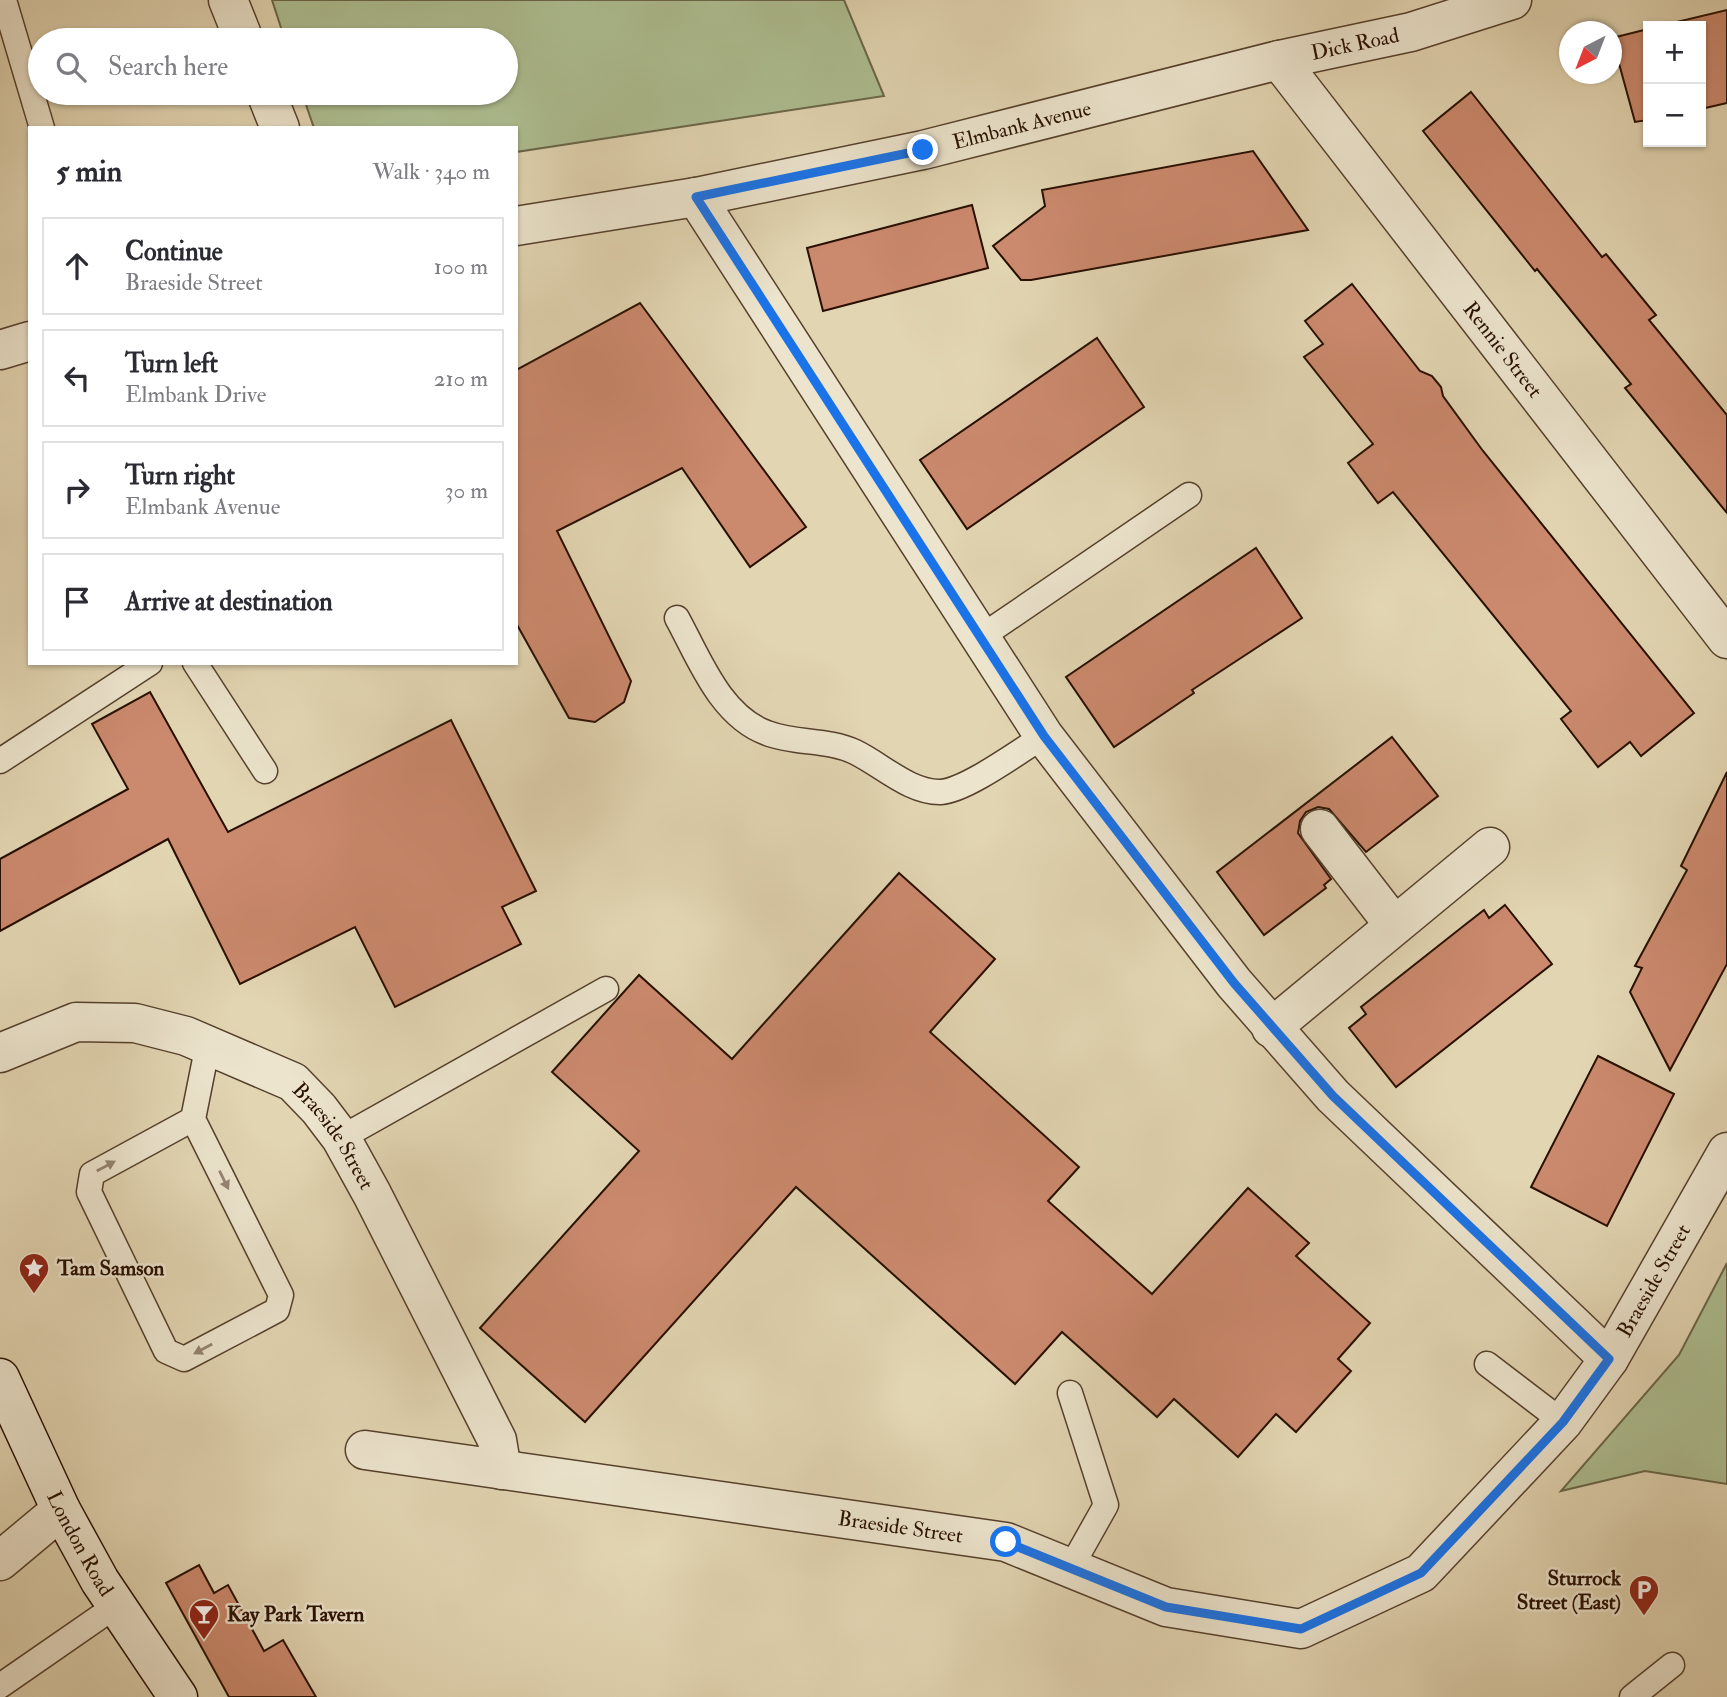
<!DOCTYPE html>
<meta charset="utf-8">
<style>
body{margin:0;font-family:"IM FELL Double Pica",serif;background:#f7f7f7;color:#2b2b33}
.controls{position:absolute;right:21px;top:21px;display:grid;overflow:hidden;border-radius:0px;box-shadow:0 2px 5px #0004}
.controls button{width:63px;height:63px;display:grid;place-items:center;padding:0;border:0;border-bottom:2px solid #e1e1e2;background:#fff;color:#2b2b33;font:35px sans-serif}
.compass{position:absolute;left:1559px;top:21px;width:63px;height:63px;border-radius:50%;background:#fff;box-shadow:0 2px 5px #0004;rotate:222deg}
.stop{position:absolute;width:21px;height:21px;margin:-16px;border:5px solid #1a73e8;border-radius:50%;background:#fff}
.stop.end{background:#1a73e8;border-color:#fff;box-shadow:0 2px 7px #0008}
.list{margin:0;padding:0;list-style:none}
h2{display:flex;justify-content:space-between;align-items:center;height:91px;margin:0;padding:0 28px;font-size:30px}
h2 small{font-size:23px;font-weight:400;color:#7c7c81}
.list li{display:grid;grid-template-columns:46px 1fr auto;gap:21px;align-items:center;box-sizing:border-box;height:98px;margin:0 14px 14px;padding:0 14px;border:2px solid #e1e1e2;border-radius:0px}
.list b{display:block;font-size:26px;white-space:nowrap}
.list p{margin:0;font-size:23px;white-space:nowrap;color:#7c7c81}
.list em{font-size:23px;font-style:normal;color:#7c7c81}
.icon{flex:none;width:38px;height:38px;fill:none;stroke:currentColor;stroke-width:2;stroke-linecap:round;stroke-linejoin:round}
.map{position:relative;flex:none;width:1727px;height:1697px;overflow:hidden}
.search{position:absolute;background:#fff;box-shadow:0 2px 5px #0004;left:28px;top:28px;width:490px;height:77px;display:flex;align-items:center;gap:18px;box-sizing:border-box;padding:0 24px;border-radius:38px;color:#7c7c81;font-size:26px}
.panel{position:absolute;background:#fff;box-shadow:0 2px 5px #0004;left:28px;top:126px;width:490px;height:539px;border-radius:0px}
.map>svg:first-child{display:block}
.green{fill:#adbe91;stroke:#6a6648;stroke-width:2}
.building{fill:#cb896d;stroke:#280f00;stroke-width:2}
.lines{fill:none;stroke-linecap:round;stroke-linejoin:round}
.lane-casing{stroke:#56402c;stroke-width:27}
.street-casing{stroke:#56402c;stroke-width:41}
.secondary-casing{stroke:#280f00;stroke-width:41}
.lane{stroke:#ece4cd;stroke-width:24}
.street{stroke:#ece4cd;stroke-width:38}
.secondary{stroke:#ece4cd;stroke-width:38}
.oneway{fill:#948471}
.route{stroke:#1a73e8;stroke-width:9}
.labels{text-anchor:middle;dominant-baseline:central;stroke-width:5;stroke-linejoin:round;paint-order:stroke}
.street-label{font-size:21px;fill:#280f00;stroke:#ece4cd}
.poi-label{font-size:21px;font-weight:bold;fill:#280f00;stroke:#ece4cd;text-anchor:start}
</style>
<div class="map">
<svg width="1727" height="1697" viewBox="0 0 1727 1697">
<rect width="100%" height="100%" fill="#e2d5b2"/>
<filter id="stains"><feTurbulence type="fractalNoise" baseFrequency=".00286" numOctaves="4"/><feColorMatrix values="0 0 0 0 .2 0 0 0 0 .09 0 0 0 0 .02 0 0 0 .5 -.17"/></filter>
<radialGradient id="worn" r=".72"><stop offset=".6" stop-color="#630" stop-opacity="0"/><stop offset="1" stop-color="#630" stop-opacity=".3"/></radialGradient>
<g class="green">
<path d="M 272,0 L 844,0 L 884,96 L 516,152 L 516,128 L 314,128 L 302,93 L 506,93 L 506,40 L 285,40 Z"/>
<path d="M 1727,1263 L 1727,1484 L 1645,1471 L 1561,1491 L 1679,1355 Z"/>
</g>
<g class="building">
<path d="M 1727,10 L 1727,103 L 1701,109 L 1701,26 L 1660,26 Z"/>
<path d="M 1648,29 L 1648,120 L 1635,122 L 1612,38 Z"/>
<path d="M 1471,92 L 1602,257 L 1606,254 L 1656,315 L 1649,320 L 1727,415 L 1727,513 L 1625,388 L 1631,384 L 1537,269 L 1535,271 L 1423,131 Z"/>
<path d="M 1253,151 L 1308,230 L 1031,280 L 1021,280 L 993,246 L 1045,206 L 1042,190 Z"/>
<path d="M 972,205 L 988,268 L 823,311 L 807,248 Z"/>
<path d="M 1352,284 L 1420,371 L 1432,376 L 1441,387 L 1443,396 L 1483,451 L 1694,713 L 1641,756 L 1630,742 L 1598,767 L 1561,719 L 1571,711 L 1393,492 L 1378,503 L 1348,463 L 1373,444 L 1304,357 L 1323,344 L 1305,321 Z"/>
<path d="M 640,303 L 806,527 L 750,567 L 682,468 L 557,531 L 631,681 L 624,702 L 595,722 L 569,718 L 516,623 L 516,370 Z"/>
<path d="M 1097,338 L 1144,407 L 967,529 L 920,460 Z"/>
<path d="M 1256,548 L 1302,618 L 1192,690 L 1194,693 L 1114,747 L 1066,677 Z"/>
<path d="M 150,692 L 228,832 L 451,720 L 536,891 L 502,907 L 521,944 L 395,1007 L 355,927 L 240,984 L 168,839 L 0,931 L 0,859 L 128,789 L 92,724 Z"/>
<path d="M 1392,737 L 1438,796 L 1366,852 L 1329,809 L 1318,807 L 1306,812 L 1300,821 L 1298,833 L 1331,879 L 1324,885 L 1326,888 L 1264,935 L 1217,872 Z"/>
<path d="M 1727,772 L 1727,964 L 1670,1070 L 1630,992 L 1642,968 L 1635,966 L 1687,870 L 1681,866 Z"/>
<path d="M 899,873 L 995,959 L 930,1032 L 1079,1167 L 1048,1201 L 1152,1294 L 1248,1188 L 1309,1243 L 1296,1256 L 1370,1323 L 1338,1359 L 1351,1371 L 1296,1432 L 1276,1414 L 1238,1457 L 1174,1399 L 1157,1417 L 1062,1332 L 1015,1384 L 796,1187 L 585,1422 L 480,1328 L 639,1151 L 552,1072 L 639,975 L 732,1059 Z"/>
<path d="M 1505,905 L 1552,964 L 1396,1087 L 1349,1028 L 1366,1014 L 1361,1007 L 1466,924 L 1484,910 L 1489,918 Z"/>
<path d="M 1598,1056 L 1674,1094 L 1607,1226 L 1531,1187 Z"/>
<path d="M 199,1565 L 214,1593 L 228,1585 L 264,1651 L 283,1640 L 316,1697 L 229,1697 L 166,1583 Z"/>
</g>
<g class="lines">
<g class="lane-casing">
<g id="lane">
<path d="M 4,0 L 42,128"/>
<path d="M 677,618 C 699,658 720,716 767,733 C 795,744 827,739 855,752 C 882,765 910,793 941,792 C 967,790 1021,750 1044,736"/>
<path d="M 981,637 L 1189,495"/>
<path d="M 195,663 L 265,771"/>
<path d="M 0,761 L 150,663"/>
<path d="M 193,1119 L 92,1174 L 89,1192 L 166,1351 L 184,1359 L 277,1310 L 281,1295 L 193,1119 L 208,1044"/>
<path d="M 341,1138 L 606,989"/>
<path d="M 1487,1364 L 1563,1422"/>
<path d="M 1070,1393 L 1106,1505 L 1070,1569"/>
<path d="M 0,1686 L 117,1605"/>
<path d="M 1632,1697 L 1672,1665"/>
</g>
</g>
<g class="street-casing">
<g id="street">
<path d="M 228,0 L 244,40"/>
<path id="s1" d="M 1279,60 L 1727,639"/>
<path d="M 266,93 L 280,128"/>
<path d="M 696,197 L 1044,736 L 1234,983 L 1333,1096 L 1609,1359"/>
<path id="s2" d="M 516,226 L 696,197 L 923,150 L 1279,60 L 1411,32 L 1512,0"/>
<path d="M 0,350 L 30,341"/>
<path d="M 1320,829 L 1394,925"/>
<path d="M 1271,1028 L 1490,847"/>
<path id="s3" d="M 0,1053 L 76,1022 L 135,1023 L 186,1036 L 293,1082 L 319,1109 L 341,1138 L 372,1194 L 497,1440 L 502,1470"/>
<path id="s4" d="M 365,1450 L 1006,1542 L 1166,1607 L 1301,1629 L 1421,1573 L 1563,1422 L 1609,1359 L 1727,1152"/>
<path d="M 0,1561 L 61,1510"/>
</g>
</g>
<g class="secondary-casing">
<g id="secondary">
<path id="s5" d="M 0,1378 L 61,1510 L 100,1581 L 178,1697"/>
</g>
</g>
<use href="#lane" class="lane"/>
<use href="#street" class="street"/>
<use href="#secondary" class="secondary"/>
</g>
<defs><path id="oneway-solid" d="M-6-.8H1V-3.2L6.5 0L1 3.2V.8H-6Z" transform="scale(1.75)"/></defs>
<g class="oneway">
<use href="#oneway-solid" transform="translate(106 1166) rotate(-28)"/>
<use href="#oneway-solid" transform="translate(224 1180) rotate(64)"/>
<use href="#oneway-solid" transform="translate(203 1349) rotate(152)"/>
</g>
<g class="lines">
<path class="route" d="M 923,150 L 696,197 L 1044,736 L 1234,983 L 1333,1096 L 1609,1359 L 1563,1422 L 1421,1573 L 1301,1629 L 1166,1607 L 1006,1542"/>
</g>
<defs>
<g id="sight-pin" transform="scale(1.575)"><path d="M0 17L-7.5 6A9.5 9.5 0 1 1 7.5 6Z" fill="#8f2418" stroke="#ece4cd"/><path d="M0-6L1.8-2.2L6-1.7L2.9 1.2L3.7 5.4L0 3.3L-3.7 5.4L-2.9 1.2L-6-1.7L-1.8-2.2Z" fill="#fff"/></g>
<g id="parking-pin" transform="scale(1.575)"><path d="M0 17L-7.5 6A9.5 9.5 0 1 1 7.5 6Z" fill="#8f2418" stroke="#ece4cd"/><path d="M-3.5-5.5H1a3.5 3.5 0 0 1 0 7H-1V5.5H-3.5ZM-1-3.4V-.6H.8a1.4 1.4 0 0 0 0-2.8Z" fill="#fff"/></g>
<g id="bar-pin" transform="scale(1.575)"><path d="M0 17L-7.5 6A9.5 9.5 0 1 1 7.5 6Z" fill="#8f2418" stroke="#ece4cd"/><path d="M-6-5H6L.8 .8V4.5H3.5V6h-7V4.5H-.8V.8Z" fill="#fff"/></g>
</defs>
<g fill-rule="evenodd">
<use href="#sight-pin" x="34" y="1268"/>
<use href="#parking-pin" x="1644" y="1590"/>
<use href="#bar-pin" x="204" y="1614"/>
</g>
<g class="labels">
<g class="street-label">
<text stroke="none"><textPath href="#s2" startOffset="859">Dick Road</textPath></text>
<text stroke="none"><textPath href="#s2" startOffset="516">Elmbank Avenue</textPath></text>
<text stroke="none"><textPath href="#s1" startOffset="366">Rennie Street</textPath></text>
<text stroke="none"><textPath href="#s3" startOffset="378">Braeside Street</textPath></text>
<text stroke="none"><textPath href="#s4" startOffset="1465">Braeside Street</textPath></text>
<text stroke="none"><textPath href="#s4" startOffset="541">Braeside Street</textPath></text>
<text stroke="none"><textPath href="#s5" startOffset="184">London Road</textPath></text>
</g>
<g class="poi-label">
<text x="57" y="1268">Tam Samson</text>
<text x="1621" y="1578" text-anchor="end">Sturrock<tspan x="1621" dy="24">Street (East)</tspan></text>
<text x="227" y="1614">Kay Park Tavern</text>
</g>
</g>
<rect width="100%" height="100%" filter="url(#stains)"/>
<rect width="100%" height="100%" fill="url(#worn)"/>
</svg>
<div class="controls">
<button>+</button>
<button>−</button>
</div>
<svg class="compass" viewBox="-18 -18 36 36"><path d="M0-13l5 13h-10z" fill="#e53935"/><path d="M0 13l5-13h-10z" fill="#7c7c81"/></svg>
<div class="stop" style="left:1006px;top:1542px"></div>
<div class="stop end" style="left:923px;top:150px"></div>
<div class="search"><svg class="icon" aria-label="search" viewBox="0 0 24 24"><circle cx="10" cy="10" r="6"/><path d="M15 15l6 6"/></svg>Search here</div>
<section class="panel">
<h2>5 min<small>Walk · 340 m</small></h2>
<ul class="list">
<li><svg class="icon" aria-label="ahead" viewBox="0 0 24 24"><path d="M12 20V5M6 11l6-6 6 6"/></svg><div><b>Continue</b><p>Braeside Street</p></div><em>100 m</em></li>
<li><svg class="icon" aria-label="left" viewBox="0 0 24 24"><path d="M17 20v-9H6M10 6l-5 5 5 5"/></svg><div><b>Turn left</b><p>Elmbank Drive</p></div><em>210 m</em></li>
<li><svg class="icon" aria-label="right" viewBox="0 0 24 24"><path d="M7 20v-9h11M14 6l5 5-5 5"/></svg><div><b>Turn right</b><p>Elmbank Avenue</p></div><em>30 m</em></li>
<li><svg class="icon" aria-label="arrive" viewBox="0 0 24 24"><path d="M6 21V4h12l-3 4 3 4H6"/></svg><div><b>Arrive at destination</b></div></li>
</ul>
</section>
</div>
